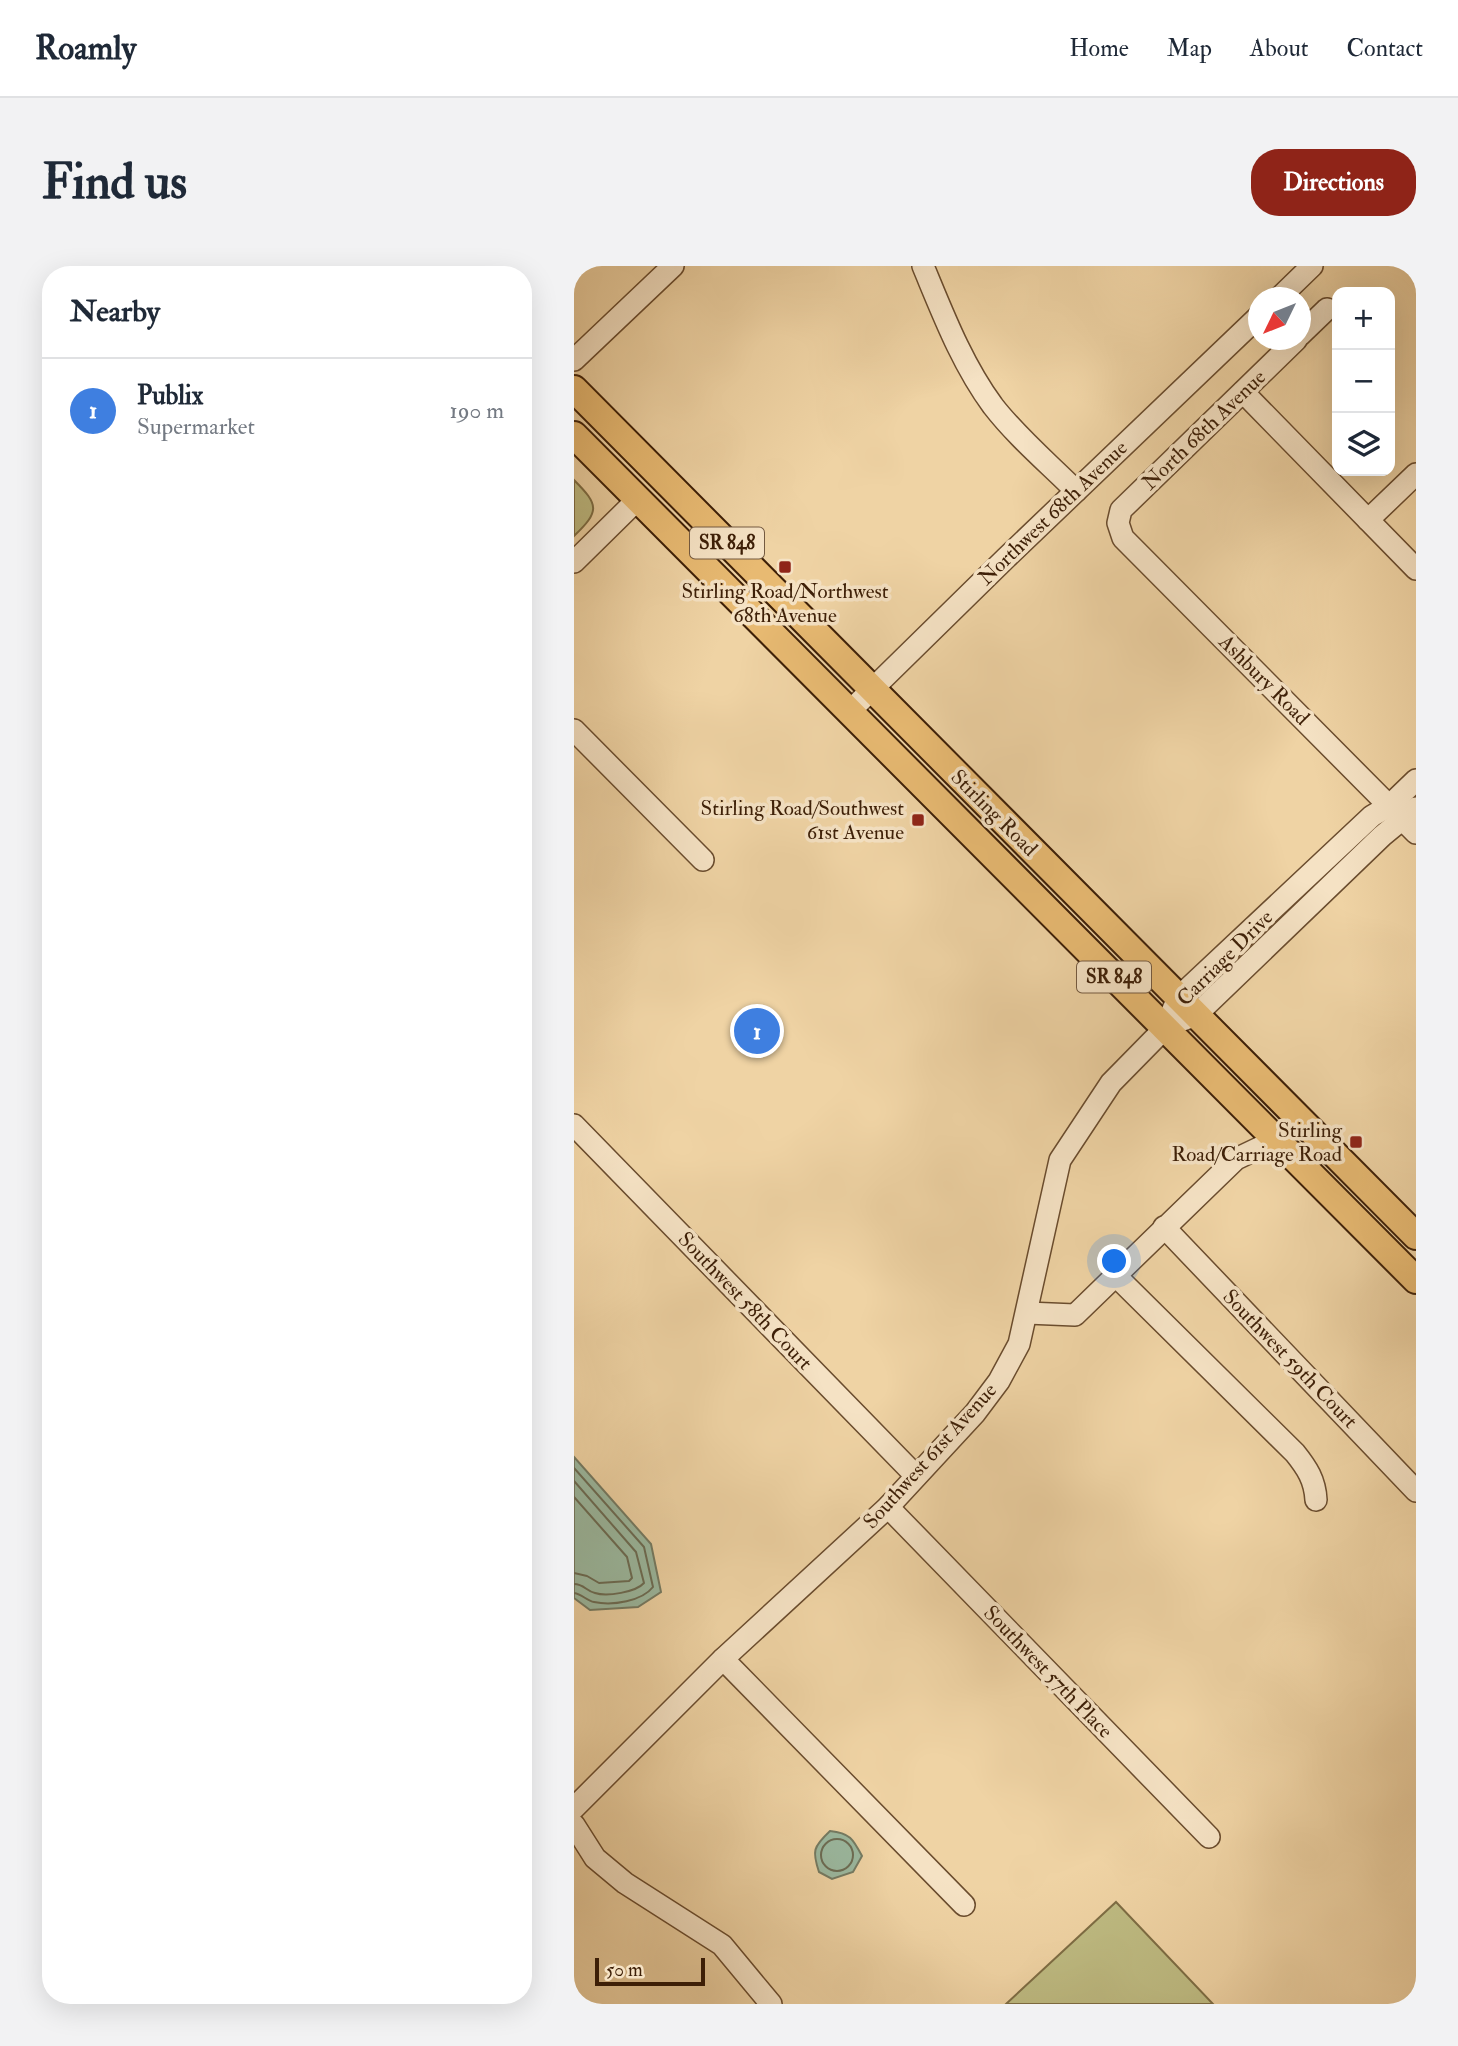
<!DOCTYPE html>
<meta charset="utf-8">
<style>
body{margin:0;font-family:"IM FELL Double Pica",serif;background:#f2f2f3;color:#1f2937}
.controls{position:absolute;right:21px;top:21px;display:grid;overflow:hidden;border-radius:14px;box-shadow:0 7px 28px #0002}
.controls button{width:63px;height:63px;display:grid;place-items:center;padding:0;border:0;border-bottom:2px solid #e0e1e3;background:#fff;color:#1f2937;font:35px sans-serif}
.compass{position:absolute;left:674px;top:21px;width:63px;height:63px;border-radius:50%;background:#fff;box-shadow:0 7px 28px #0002;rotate:227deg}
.scale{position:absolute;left:21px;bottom:18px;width:110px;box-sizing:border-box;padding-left:7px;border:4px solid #3d1f07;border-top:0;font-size:19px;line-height:24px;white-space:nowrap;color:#3d1f07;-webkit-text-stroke:5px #f5e2c4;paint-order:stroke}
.you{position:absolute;left:541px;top:996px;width:24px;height:24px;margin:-18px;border:5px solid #fff;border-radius:50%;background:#1a73e8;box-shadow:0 0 0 10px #1a73e833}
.badge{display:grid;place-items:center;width:46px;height:46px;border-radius:50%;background:#8f2418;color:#fff;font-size:23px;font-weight:700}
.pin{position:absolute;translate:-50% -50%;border:4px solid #fff;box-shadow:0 2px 7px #0006}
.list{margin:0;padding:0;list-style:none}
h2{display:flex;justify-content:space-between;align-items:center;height:91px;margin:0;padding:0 28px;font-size:30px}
h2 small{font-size:23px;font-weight:400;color:#747a83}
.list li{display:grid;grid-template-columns:46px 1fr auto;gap:21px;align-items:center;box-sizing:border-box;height:105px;padding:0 28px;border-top:2px solid #e0e1e3}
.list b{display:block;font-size:26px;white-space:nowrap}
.list p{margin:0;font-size:23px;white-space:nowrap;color:#747a83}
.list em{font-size:23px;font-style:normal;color:#747a83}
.icon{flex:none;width:38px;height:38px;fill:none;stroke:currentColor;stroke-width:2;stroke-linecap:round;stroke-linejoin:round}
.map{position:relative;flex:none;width:842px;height:1738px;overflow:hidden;border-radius:28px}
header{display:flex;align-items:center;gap:42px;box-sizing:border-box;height:98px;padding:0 35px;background:#fff;border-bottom:2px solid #e0e1e3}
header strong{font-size:33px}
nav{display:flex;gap:38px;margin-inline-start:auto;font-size:24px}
.intro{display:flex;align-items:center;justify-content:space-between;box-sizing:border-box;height:168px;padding:0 42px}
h1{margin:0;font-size:49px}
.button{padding:18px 32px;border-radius:28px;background:#8f2418;color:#fff;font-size:24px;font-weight:700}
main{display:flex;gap:42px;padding:0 42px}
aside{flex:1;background:#fff;border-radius:28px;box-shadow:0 7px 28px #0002}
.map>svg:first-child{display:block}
.green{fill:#bebb82;stroke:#7e6d44;stroke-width:2}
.water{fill:#9bb9a0;stroke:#757b63;stroke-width:2}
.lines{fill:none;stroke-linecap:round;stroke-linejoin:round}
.shore{stroke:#6c6c54;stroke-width:2}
.minor-casing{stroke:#6a4c2e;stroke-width:24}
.major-casing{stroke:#3d1f07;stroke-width:30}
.minor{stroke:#f5e2c4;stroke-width:21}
.major{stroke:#e8ba72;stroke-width:26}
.poi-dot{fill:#8f2418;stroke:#f5e2c4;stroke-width:2.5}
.labels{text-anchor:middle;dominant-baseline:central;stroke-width:7;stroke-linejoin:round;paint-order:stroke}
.shield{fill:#f5e2c4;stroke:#745a40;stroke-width:2}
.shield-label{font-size:19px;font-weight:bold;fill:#3d1f07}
.street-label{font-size:21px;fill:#3d1f07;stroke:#f5e2c4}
.poi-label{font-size:21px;fill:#3d1f07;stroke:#f5e2c4;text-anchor:end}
</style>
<header>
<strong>Roamly</strong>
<nav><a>Home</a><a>Map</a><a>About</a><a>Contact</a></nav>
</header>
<div class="intro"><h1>Find us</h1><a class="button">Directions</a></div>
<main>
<aside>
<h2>Nearby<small></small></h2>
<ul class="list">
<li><span class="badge" style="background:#3f7fe0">1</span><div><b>Publix</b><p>Supermarket</p></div><em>190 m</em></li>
</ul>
</aside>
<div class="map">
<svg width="842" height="1738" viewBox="0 0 842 1738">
<rect width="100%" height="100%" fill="#efd3a4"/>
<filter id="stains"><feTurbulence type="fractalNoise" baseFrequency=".00286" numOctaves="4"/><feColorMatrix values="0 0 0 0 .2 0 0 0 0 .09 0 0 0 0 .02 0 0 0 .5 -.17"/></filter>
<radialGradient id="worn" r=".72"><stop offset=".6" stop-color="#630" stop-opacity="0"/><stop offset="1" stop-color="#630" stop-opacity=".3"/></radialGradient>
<g class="green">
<path d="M 0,214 C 25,239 26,245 0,270 Z"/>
<path d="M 542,1636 L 639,1738 L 432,1738 Z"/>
</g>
<g class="water">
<path d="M 0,1191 L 77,1278 L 87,1326 L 64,1341 L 16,1344 L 0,1332 Z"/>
<path d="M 256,1565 C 276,1567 279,1573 288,1590 L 279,1606 L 258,1613 L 245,1606 C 238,1585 239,1581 256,1565 Z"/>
</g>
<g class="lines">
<g class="shore">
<path d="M 0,1202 L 70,1281 L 79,1321 C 68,1335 39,1340 20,1336 C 13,1335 8,1328 0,1327"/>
<path d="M 0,1215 L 62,1286 L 70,1317 C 62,1326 33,1331 21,1327 C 12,1325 10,1318 0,1318"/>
<path d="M 0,1231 L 53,1291 L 58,1312 L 55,1315 L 25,1317 L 13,1310 L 0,1307"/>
<circle cx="263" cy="1589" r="16"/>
</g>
<g class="minor-casing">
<g id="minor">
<path d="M 349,0 C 369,48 388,98 419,140 C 443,171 474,197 502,225"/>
<path d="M 705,32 L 738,0"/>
<path d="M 726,69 L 753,43"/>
<path d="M 722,74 L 547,244 L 544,257 L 549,272 L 842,567"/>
<path d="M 0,94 L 99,0"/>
<path d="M 669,126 L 842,303"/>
<path d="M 794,254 L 842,208"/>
<path d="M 0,296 L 64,233"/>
<path d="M 276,445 L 432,292 L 684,51"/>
<path d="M 0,464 L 129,594"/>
<path d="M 609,754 L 622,749 L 808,570 L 842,542"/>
<path d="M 0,859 L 342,1210"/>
<path d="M 590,961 L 842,1225"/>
<path d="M 541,1009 L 721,1187 C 733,1202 741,1214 742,1234"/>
<path d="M 453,1047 L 501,1049 L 662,893 L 685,882 L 707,877"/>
<path d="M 314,1241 L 635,1571"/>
<path d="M 149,1393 L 390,1639"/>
<path d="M 0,1542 L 149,1393 L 314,1241 L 401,1147 L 425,1115 L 445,1078 L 486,894 L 537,817 L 591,762 L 604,732 L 798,550 L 815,540 L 842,514"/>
<path d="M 0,1559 L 21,1592 L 51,1617 L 148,1679 L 197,1738"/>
</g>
</g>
<g class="major-casing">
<g id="major">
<path d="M 0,123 L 842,970"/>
<path d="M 0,169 L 842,1014"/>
</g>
</g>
<use href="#minor" class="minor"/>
<use href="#major" class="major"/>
</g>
<g class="poi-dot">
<rect x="204" y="294" width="14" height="14" rx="3.5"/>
<rect x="337" y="547" width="14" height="14" rx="3.5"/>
<rect x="775" y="869" width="14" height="14" rx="3.5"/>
</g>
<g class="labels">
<g class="shield">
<rect x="116" y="261.5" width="74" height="31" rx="5"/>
<rect x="503" y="695.5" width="74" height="31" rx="5"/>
</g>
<g class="shield-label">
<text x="153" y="277">SR 848</text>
<text x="540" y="711">SR 848</text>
</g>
<g class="street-label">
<text transform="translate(630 164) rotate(-44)">North 68th Avenue</text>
<text transform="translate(479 247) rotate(-44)">Northwest 68th Avenue</text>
<text transform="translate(690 414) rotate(45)">Ashbury Road</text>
<text transform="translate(420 547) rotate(45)">Stirling Road</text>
<text transform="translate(651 692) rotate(-45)">Carriage Drive</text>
<text transform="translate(171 1035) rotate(46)">Southwest 58th Court</text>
<text transform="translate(716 1093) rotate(46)">Southwest 59th Court</text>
<text transform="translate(356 1190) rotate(-48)">Southwest 61st Avenue</text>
<text transform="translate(474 1406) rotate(46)">Southwest 57th Place</text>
</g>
<g class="poi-label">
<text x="211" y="325" text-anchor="middle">Stirling Road/Northwest<tspan x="211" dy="24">68th Avenue</tspan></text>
<text x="330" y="542">Stirling Road/Southwest<tspan x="330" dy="24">61st Avenue</tspan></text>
<text x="768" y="864">Stirling<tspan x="768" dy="24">Road/Carriage Road</tspan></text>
</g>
</g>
<rect width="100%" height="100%" filter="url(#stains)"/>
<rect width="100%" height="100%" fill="url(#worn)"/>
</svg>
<div class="controls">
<button>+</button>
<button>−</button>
<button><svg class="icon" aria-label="layers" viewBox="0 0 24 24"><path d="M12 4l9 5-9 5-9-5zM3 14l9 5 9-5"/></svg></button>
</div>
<svg class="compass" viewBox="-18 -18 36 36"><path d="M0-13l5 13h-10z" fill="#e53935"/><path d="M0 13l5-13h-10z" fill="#747a83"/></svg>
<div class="scale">50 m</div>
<div class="you"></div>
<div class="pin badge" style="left:183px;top:765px;background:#3f7fe0">1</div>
</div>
</main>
